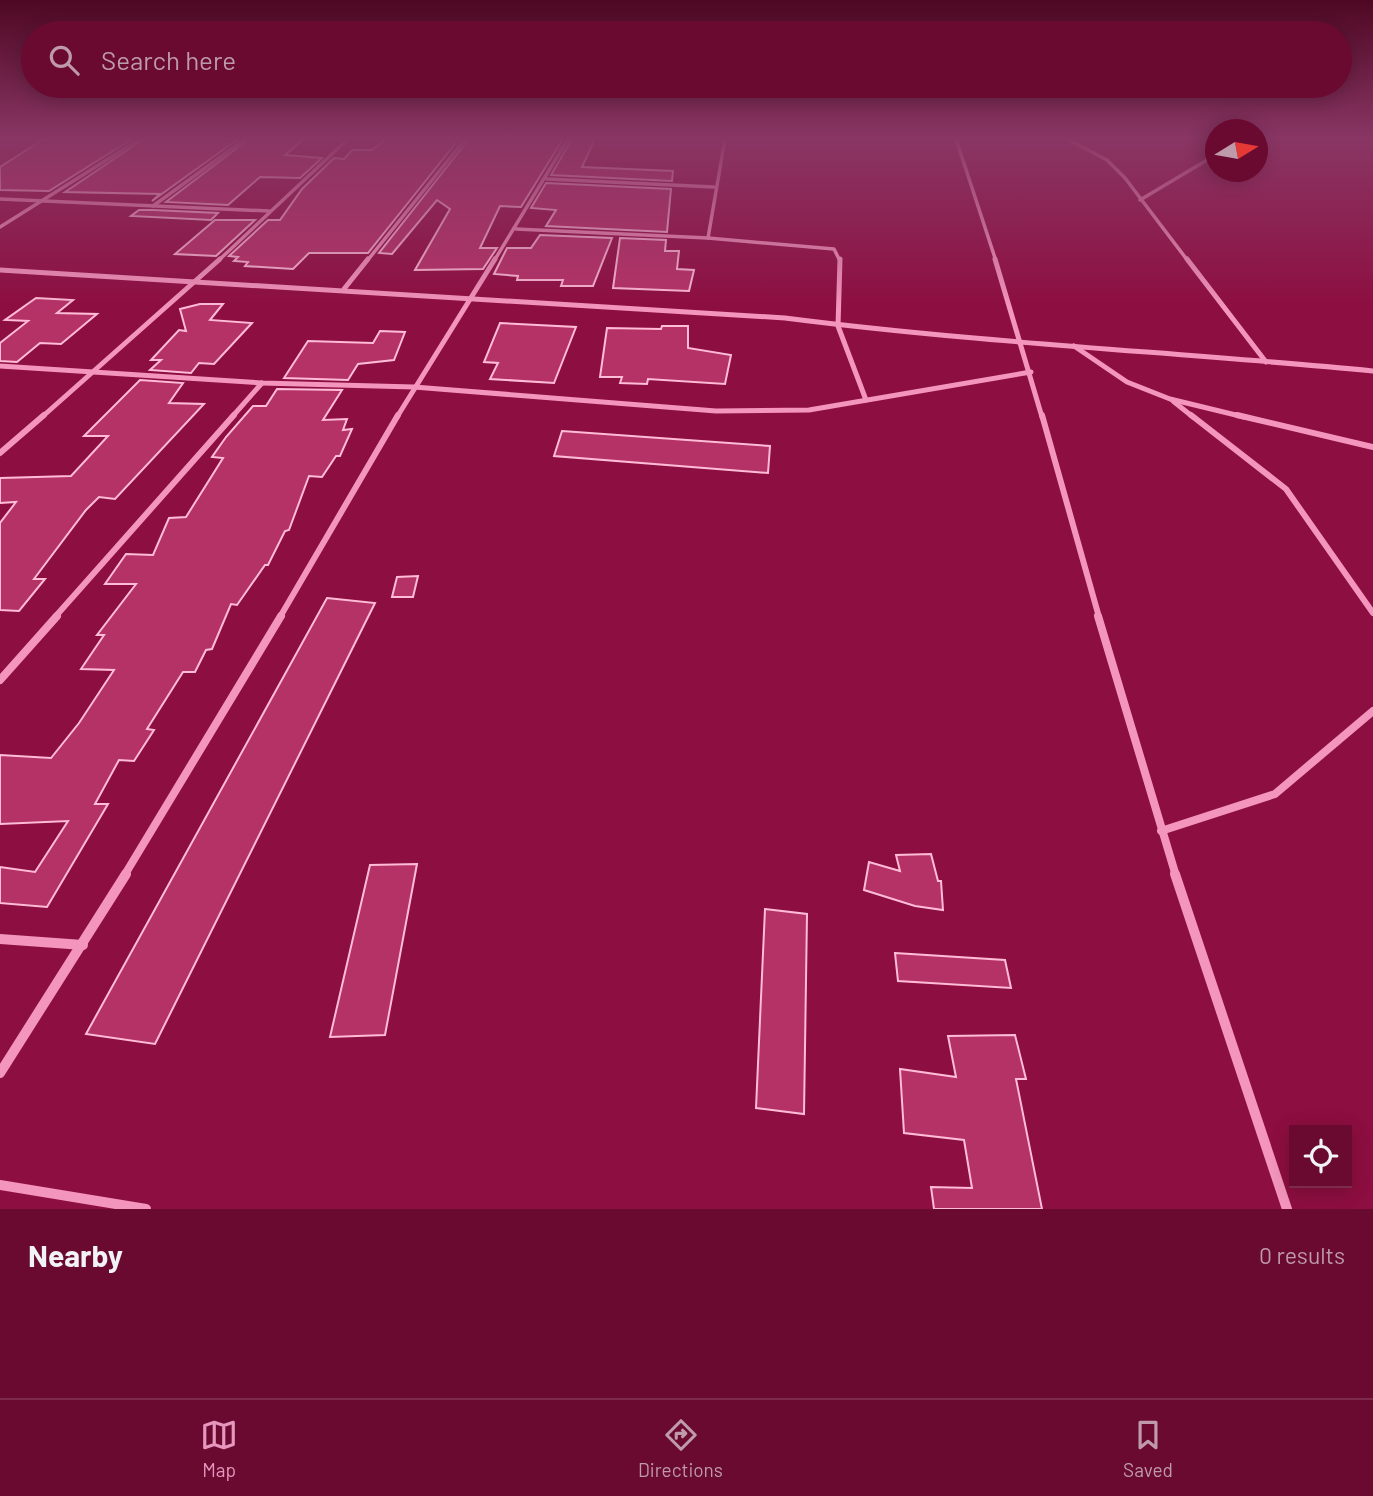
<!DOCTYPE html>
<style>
body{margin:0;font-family:Barlow,sans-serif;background:#72183c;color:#f1f3f6}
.controls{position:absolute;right:21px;bottom:21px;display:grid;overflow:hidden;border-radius:0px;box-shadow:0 4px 18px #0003}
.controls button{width:63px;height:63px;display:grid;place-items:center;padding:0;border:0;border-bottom:2px solid #7d2b4c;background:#6a0a30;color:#f1f3f6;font:35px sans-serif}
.compass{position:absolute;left:1205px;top:119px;width:63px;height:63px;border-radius:50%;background:#6a0a30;box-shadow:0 4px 18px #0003;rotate:79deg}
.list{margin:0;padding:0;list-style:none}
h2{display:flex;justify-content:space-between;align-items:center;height:91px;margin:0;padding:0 28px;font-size:30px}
h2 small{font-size:23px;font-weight:400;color:#be9aab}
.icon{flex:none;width:38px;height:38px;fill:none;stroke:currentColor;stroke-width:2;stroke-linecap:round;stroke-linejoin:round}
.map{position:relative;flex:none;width:1373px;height:1209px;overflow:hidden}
.search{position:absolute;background:#6a0a30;box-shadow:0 4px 18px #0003;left:21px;right:21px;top:21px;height:77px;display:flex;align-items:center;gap:18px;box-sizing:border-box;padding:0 24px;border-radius:38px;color:#be9aab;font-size:26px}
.sheet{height:189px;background:#6a0a30}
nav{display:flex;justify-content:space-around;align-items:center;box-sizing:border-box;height:98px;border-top:2px solid #7d2b4c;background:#6a0a30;font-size:19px;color:#be9aab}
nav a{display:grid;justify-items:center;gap:4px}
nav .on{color:#e797bd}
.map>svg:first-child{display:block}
.building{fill:#b53267;stroke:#febcd7;stroke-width:2}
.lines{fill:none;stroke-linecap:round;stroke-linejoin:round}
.minor-far4{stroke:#f395bc;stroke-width:3.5}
.minor-far3{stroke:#f395bc;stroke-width:5}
.minor-far2{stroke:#f395bc;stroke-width:6}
.minor-far1{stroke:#f395bc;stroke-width:8}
.minor{stroke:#f395bc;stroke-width:10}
</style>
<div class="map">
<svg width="1373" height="1209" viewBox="0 0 1373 1209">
<rect width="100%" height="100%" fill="#8d0e40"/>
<g class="building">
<path d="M 44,139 L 132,139 L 49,191 L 0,190 L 0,167 Z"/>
<path d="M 144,139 L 238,139 L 152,201 L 160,194 L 65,192 Z"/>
<path d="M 249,139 L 304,139 L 285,155 L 322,158 L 300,178 L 260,177 L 228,205 L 166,202 Z"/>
<path d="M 386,139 L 459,139 L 368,253 L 309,253 L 293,269 L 245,266 L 248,262 L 234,261 L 238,257 L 229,256 L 268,220 L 280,220 L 302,189 L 334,158 L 344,159 L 352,150 L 372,150 Z"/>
<path d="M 469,139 L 563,139 L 521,207 L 500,206 L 480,248 L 497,248 L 483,269 L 415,270 L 450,209 L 437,200 L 392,254 L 379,253 Z"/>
<path d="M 572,139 L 595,139 L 582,167 L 673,171 L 672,181 L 551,175 Z"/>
<path d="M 546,183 L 671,189 L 667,232 L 546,226 L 556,210 L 531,208 Z"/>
<path d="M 139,210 L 153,210 L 218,213 L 211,220 L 131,216 Z"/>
<path d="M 215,220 L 255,220 L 216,256 L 175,254 Z"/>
<path d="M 540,235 L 612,238 L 593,286 L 561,286 L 563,280 L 517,280 L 518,276 L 494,274 L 507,248 L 531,248 Z"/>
<path d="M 620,238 L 666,240 L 665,251 L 679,251 L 677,269 L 694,270 L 689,291 L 613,288 Z"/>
<path d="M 36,298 L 73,300 L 57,313 L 97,314 L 61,344 L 40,343 L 17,362 L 0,361 L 0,343 L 28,321 L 5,320 Z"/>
<path d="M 200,304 L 223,304 L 210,320 L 252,323 L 214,364 L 199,363 L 191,373 L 150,370 L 161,360 L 151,360 L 179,330 L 186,331 L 180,309 Z"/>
<path d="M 500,323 L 576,327 L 554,383 L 490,379 L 498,363 L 484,362 Z"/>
<path d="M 662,326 L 688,326 L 688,348 L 731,355 L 725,384 L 648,379 L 647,384 L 620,383 L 622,377 L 600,377 L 607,328 L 661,329 Z"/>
<path d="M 380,331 L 405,332 L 394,360 L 358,364 L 348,380 L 284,378 L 308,341 L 373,343 Z"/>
<path d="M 140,380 L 183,383 L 169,403 L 204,404 L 115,499 L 99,497 L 86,510 L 34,579 L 45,579 L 19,611 L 0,610 L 0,523 L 16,502 L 0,503 L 0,478 L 71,476 L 108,436 L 84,436 Z"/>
<path d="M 277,389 L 342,390 L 323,420 L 347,419 L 343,430 L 352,429 L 340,456 L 336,456 L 322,477 L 309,476 L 289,530 L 285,531 L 268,565 L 265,565 L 237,605 L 231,604 L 212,649 L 206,650 L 195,672 L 183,672 L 147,729 L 154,730 L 134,761 L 119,760 L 95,804 L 108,804 L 47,907 L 0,903 L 0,867 L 35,872 L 68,821 L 0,824 L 0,755 L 51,758 L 79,723 L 114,670 L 81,669 L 104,635 L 97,635 L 136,584 L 105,584 L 126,554 L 153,555 L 169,518 L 186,517 L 223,458 L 212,457 L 226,437 L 253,406 L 266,406 Z"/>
<path d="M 562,431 L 770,446 L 768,473 L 554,456 Z"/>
<path d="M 418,576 L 413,597 L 392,597 L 397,577 Z"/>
<path d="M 327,598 L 375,603 L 155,1044 L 86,1034 Z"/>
<path d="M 931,854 L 938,881 L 941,881 L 943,910 L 915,906 L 864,890 L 869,862 L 900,871 L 896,855 Z"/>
<path d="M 417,864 L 385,1035 L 330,1037 L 370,865 Z"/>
<path d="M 765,909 L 807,914 L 804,1114 L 756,1108 Z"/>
<path d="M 895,953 L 1005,960 L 1011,988 L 898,981 Z"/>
<path d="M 1015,1035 L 1026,1079 L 1016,1079 L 1042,1209 L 934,1209 L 931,1187 L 972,1188 L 964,1140 L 904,1133 L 900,1069 L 956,1077 L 948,1036 Z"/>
</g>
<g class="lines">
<g class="minor-far4">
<path d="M 956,139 L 996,261"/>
<path d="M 1067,139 L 1107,160 L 1125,178 L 1188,261"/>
<path d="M 547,179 L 714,187"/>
<path d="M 0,199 L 269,211"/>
<path d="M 1140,200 L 1207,160 L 1216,146"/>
<path d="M 153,206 L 245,139"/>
<path d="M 0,227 L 140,139"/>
<path d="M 516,229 L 708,238 L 834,249 L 840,261"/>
<path d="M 708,238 L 725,139"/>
<path d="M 218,261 L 348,139"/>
<path d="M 367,261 L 465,139"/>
<path d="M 494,261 L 568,139"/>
</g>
<g class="minor-far3">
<path d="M 840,259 L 838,326 L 866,400"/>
<path d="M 995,259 L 1042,417"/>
<path d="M 1187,259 L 1266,362"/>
<path d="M 0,270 L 785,318 C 980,343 1177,352 1373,371"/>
<path d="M 344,289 L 368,259"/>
<path d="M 1074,346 L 1127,382 L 1170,399 L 1244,417"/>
<path d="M 0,366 L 262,383 L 414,387 L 716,411 L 809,410 L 1031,372"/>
<path d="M 1173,401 L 1193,417"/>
<path d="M 42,417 L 220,259"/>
<path d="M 232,417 L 262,383"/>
<path d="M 397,417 L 495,259"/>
</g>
<g class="minor-far2">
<path d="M 1042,415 L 1099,617"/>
<path d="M 1191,415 L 1286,489 L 1373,613"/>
<path d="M 1237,415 L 1373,447"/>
<path d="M 0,453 L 44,415"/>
<path d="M 55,617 L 234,415"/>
<path d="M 280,617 L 398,415"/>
</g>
<g class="minor-far1">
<path d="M 1098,616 L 1176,876"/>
<path d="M 0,680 L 57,616"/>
<path d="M 1161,831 L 1275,794 L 1373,711"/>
<path d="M 124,876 L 281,616"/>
</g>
<g class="minor">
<path d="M 1175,874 L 1287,1209"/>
<path d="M 0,939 L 83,945"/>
<path d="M 0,1073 L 126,874"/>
<path d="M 0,1185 L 146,1209"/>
</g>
</g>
<linearGradient id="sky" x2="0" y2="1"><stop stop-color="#4e0823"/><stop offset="0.45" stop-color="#893664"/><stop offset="1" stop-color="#893664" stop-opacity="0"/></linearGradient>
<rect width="1373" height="308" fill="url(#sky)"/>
</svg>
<div class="controls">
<button><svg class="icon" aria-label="locate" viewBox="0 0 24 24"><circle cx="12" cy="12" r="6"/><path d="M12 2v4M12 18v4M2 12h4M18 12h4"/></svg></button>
</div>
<svg class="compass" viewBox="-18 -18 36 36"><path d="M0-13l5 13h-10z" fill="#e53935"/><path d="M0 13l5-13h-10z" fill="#be9aab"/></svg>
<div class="search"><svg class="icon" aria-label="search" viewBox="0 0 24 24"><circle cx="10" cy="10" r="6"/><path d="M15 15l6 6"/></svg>Search here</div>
</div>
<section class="sheet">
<h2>Nearby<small>0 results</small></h2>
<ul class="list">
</ul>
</section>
<nav>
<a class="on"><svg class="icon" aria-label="map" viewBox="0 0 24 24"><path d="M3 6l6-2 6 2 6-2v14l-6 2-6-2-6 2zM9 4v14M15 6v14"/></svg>Map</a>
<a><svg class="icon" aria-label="directions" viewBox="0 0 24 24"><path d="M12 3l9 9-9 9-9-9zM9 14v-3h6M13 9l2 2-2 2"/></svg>Directions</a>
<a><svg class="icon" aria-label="saved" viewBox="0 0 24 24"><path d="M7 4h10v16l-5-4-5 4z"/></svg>Saved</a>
</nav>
